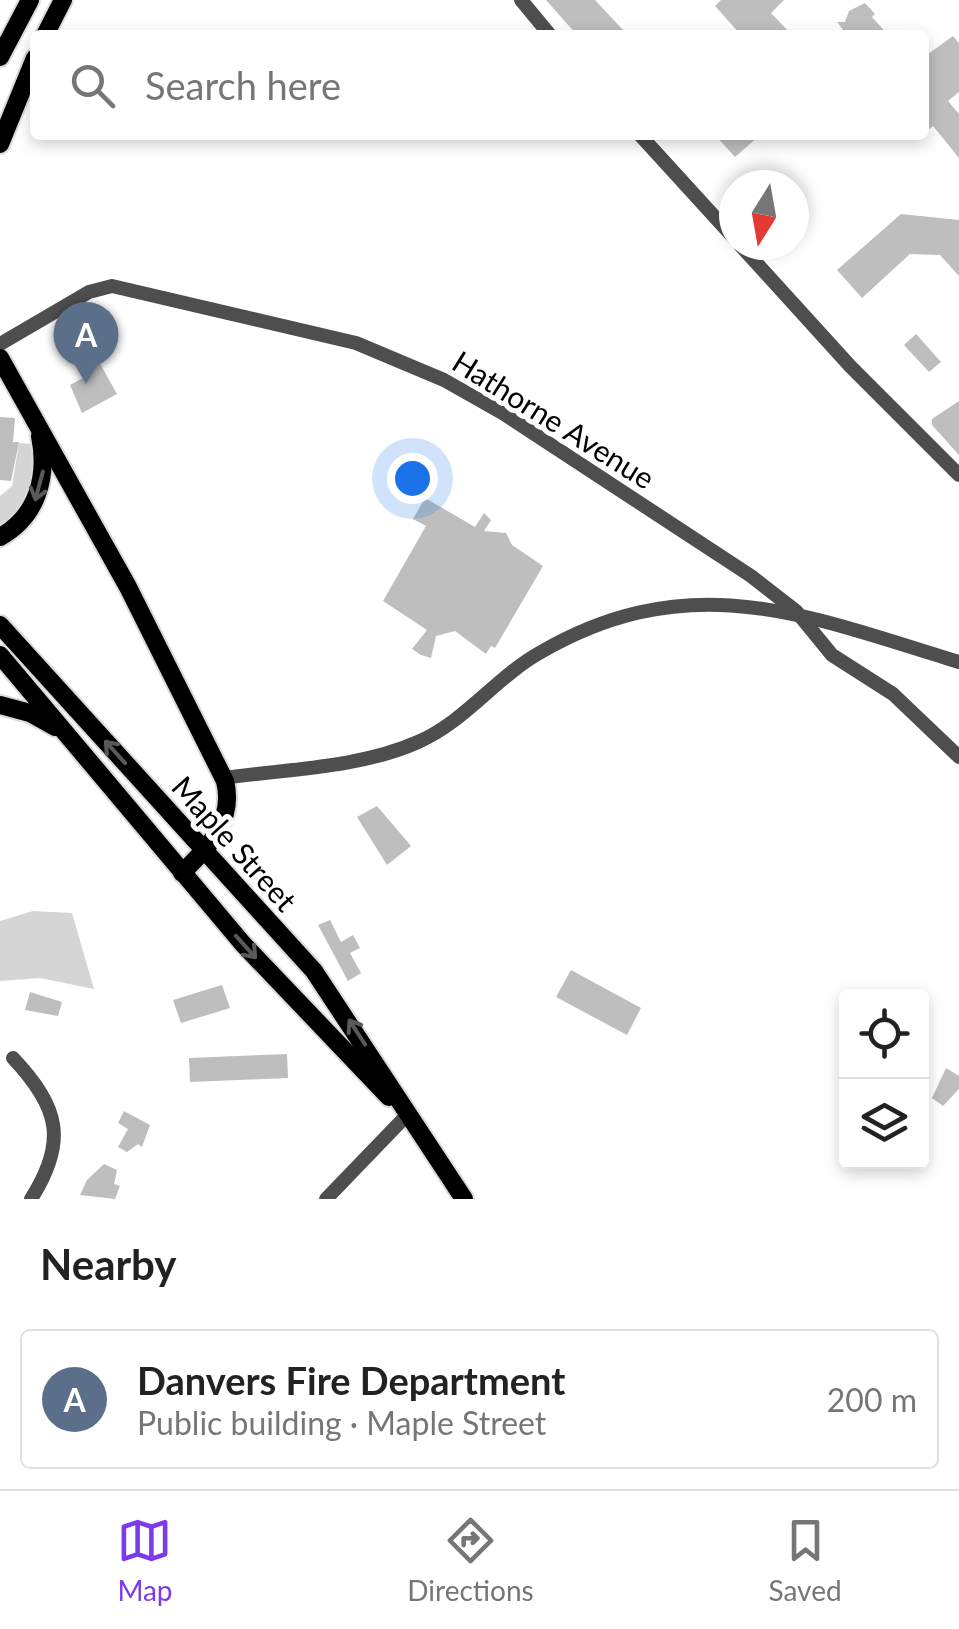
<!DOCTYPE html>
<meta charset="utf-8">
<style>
body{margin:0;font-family:Lato,sans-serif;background:#f2f2f2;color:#222}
.controls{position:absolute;right:30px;bottom:30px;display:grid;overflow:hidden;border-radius:10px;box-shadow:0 5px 15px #0003}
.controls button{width:90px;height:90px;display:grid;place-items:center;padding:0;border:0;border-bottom:2px solid #e0e0e0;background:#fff;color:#222;font:50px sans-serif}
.compass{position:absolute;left:719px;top:170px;width:90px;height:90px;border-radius:50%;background:#fff;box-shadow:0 5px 15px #0003;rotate:191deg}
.you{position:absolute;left:412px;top:478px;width:35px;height:35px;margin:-25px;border:8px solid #fff;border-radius:50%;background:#1a73e8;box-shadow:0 0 0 15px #1a73e833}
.badge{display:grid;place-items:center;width:65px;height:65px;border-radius:50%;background:#7c3aed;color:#fff;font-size:32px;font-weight:700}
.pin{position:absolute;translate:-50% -82px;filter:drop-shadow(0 2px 5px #0008)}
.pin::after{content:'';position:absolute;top:52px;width:35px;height:30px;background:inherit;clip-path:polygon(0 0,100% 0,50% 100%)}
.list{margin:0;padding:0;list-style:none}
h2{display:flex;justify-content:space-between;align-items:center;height:130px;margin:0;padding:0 40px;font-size:42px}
h2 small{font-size:32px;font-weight:400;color:#767676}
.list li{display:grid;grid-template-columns:65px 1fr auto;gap:30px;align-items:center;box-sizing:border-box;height:140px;margin:0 20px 20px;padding:0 20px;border:2px solid #e0e0e0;border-radius:10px}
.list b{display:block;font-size:38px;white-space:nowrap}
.list p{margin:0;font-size:32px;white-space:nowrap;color:#767676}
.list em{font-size:32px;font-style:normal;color:#767676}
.icon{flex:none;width:55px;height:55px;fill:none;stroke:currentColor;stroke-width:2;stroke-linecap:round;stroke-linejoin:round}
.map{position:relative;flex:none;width:959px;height:1199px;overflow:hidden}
.search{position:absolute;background:#fff;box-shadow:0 5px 15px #0003;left:30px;right:30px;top:30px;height:110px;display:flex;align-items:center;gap:25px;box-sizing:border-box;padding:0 35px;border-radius:10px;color:#767676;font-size:38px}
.sheet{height:290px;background:#fff}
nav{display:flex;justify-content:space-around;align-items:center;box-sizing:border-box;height:140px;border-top:2px solid #e0e0e0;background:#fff;font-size:28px;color:#767676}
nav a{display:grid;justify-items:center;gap:5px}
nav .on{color:#7c3aed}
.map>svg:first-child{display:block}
.green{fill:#d5d5d5}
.building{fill:#bebebe}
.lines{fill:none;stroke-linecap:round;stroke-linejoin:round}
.major-casing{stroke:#dbdbdb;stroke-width:22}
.minor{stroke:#4e4e4e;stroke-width:14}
.major{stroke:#000;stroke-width:18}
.oneway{stroke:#595959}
.labels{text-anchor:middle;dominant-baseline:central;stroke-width:10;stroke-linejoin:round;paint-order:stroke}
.street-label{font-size:30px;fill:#000;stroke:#fff}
</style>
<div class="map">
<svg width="959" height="1199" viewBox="0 0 959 1199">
<rect width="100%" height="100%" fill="#fff"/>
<g class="green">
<path d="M 19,443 L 34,444 C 40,480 26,506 0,530 L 0,496 L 12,486 Z"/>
<path d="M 33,911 L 72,913 L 94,989 L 40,978 L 0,981 L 0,921 Z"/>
</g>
<g class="building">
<path d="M 546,0 L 595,0 L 624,31 L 619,35 L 577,35 Z"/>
<path d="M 721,0 L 784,0 L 771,13 L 792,35 L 741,35 L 715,6 Z"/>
<path d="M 865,3 L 875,14 L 872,17 L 888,35 L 847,35 L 837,22 L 845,22 L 849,11 Z"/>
<path d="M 953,36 L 959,43 L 959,92 L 948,101 L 959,114 L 959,158 L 933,126 L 924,133 L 924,57 Z"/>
<path d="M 715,135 L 760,135 L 735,157 Z"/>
<path d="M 901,214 L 959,220 L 959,276 L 940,255 L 910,254 L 862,298 L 837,270 Z"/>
<path d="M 916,334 L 941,362 L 929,372 L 904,345 Z"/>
<path d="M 98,360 L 117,394 L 82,413 L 70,385 L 89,375 L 85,367 Z"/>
<path d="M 959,401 L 959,455 L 932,425 L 932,419 Z"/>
<path d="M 0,417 L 15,418 L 13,442 L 19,442 L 11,481 L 0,480 Z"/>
<path d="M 425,498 L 475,527 L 484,513 L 491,520 L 484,531 L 506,533 L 512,545 L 543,566 L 495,648 L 491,646 L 486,654 L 455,631 L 436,636 L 431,658 L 421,655 L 412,649 L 427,630 L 383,601 L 426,526 L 413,519 Z"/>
<path d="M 377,806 L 411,846 L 387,865 L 357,817 Z"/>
<path d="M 330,920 L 341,942 L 353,935 L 360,948 L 350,953 L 361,973 L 348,981 L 318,925 Z"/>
<path d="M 571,970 L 641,1008 L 627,1035 L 556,997 Z"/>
<path d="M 222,985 L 230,1008 L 181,1023 L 173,1000 Z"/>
<path d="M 30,992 L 62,1002 L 58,1016 L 25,1010 Z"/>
<path d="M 287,1054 L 288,1078 L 190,1082 L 189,1058 Z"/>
<path d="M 946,1068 L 959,1076 L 959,1089 L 943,1106 L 932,1098 Z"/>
<path d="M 124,1111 L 150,1125 L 142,1147 L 138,1144 L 127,1152 L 118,1147 L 128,1129 L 118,1123 Z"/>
<path d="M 104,1164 L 117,1170 L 114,1184 L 120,1186 L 115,1199 L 80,1195 L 87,1180 Z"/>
</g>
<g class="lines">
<g class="major-casing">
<g id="major">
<path d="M 45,35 L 63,0"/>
<path d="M 0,57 L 30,0"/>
<path d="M 0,144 L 35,58"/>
<path d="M 0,358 L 128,587 L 225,781 C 235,821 208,847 182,873"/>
<path d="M 0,537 C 38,516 48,476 40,436"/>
<path d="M 0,625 L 314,971 L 464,1199"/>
<path d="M 0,655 L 243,944 L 389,1097"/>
<path d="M 0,705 L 30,713 L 55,727"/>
</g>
</g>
<g class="minor">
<path d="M 521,0 L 550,35"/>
<path d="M 640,135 L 734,238"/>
<path d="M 740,245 L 850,366 L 959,475"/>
<path d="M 0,344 L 89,292 L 112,286 L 356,343 L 444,380 L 504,414 L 751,576 L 796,611 L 832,655 L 893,694 L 959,757"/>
<path d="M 224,778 C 287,769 360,768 418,742 C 466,721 496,677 541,652 C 692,565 808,616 959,662"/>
<path d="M 13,1058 C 59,1107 68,1141 31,1199"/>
<path d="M 326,1199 L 407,1115"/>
</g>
<use href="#major" class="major"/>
</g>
<defs><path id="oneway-shaft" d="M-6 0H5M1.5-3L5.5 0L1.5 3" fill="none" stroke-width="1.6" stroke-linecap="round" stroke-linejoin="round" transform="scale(2.5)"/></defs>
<g class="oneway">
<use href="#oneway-shaft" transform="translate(39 486) rotate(105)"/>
<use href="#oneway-shaft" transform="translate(115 752) rotate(-132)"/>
<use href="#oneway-shaft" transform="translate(246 947) rotate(48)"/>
<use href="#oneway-shaft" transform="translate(357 1032) rotate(-123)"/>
</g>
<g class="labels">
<g class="street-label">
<text transform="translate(554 419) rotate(32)">Hathorne Avenue</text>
<text transform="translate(235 843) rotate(48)">Maple Street</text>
</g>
</g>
</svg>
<div class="controls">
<button><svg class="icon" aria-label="locate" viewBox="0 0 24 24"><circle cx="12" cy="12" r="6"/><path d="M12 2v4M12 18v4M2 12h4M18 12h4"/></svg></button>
<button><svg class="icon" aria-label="layers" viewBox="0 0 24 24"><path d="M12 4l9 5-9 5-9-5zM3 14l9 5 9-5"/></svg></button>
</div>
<svg class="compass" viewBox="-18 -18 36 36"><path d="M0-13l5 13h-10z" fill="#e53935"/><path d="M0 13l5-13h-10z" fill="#767676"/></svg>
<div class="you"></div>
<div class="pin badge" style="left:86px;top:384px;background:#5c6f8a">A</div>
<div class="search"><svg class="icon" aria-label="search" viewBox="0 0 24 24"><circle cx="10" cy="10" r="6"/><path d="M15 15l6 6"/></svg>Search here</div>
</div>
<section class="sheet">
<h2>Nearby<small></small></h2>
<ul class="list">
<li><span class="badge" style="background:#5c6f8a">A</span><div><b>Danvers Fire Department</b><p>Public building · Maple Street</p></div><em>200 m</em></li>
</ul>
</section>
<nav>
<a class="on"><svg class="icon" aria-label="map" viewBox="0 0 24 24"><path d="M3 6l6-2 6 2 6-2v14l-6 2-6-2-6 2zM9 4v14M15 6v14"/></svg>Map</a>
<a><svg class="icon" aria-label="directions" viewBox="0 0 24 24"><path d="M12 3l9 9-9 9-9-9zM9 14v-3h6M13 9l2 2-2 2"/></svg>Directions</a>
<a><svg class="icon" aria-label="saved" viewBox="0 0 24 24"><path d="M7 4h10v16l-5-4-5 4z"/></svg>Saved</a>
</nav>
